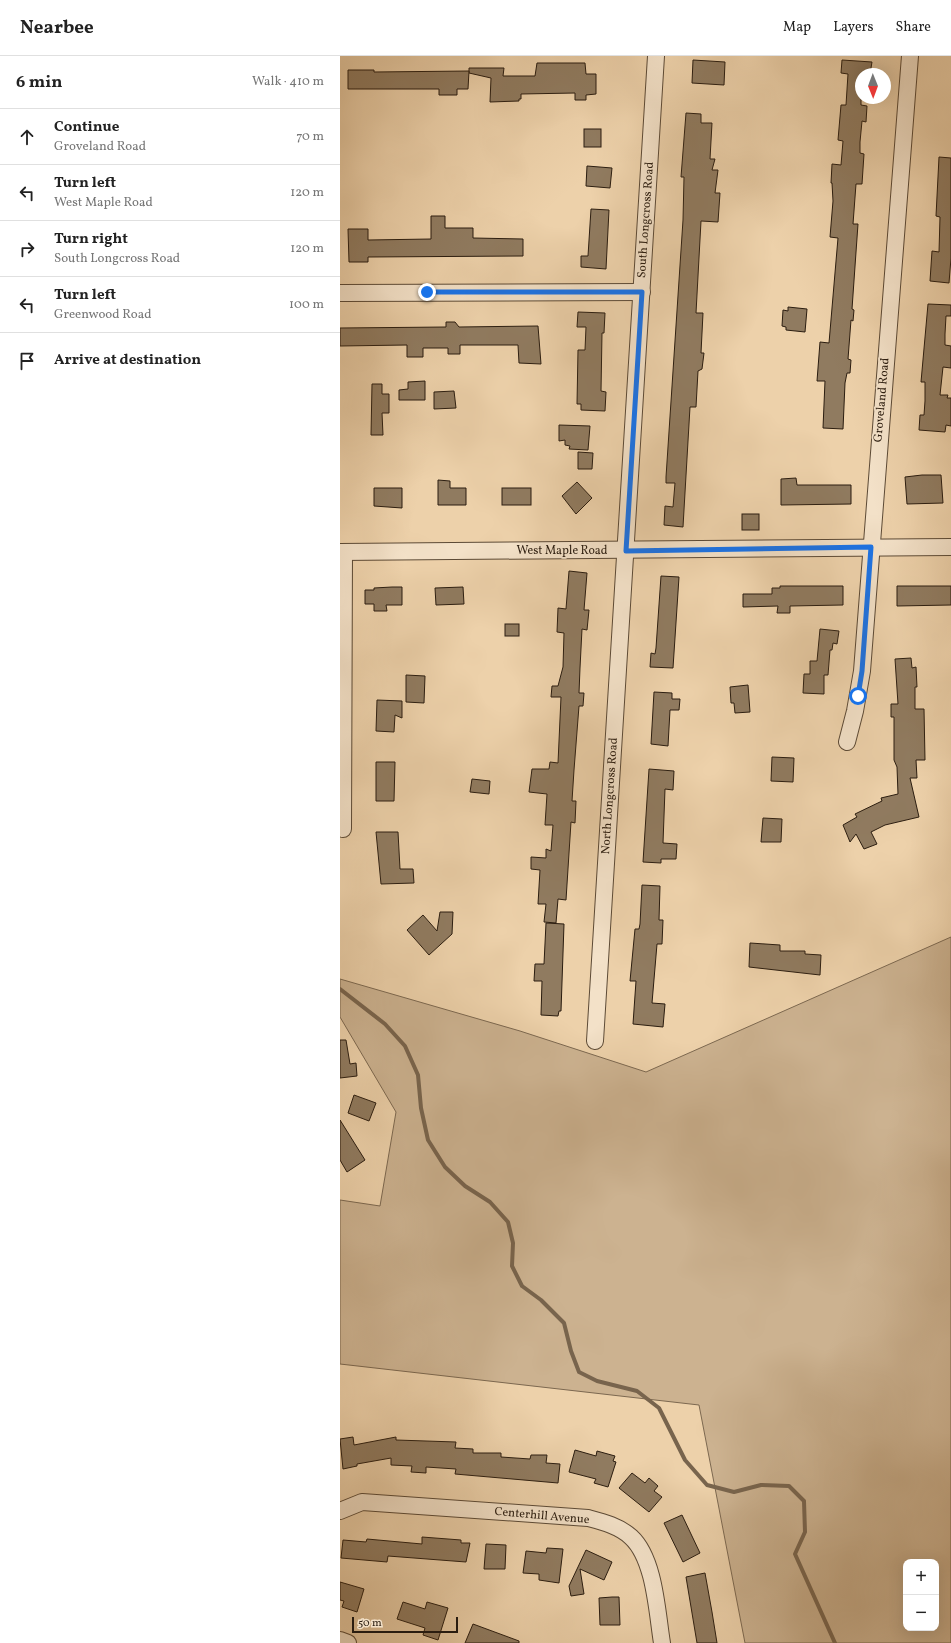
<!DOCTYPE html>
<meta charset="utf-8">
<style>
body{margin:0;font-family:Vollkorn,serif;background:#f6f6f6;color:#222}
.controls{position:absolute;right:12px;bottom:12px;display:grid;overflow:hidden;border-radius:8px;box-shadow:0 4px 16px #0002}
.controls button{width:36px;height:36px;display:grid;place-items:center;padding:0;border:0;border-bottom:1px solid #e0e0e0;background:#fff;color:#222;font:20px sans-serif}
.compass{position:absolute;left:515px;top:12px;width:36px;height:36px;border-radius:50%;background:#fff;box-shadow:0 4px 16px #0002;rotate:179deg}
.scale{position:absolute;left:12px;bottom:10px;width:106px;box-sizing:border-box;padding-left:4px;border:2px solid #2b1d10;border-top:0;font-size:11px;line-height:14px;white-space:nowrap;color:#2b1d10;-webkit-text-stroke:3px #f3e1c8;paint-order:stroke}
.stop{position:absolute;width:12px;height:12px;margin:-9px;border:3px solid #1a73e8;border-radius:50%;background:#fff}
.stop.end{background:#1a73e8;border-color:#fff;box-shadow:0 1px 4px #0008}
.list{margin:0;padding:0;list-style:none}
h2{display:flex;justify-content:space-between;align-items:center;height:52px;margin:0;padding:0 16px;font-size:17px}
h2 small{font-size:13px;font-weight:400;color:#767676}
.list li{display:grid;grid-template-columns:26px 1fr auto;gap:12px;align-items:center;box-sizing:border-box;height:56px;padding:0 16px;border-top:1px solid #e0e0e0}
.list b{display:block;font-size:15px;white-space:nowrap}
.list p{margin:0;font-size:13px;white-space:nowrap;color:#767676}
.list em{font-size:13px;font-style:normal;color:#767676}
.icon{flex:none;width:22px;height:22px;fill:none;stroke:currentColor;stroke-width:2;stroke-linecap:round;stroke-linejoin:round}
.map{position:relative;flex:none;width:611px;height:1587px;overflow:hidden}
header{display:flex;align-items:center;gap:24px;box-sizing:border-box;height:56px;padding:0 20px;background:#fff;border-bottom:1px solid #e0e0e0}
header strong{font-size:19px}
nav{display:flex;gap:22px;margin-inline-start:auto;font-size:14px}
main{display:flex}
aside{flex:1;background:#fff}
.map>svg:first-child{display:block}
.green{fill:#ccb290;stroke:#7c6850;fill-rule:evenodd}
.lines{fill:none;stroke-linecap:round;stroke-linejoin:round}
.stream{stroke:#78644d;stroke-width:4}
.building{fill:#907b60;stroke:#2b1d10}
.minor-casing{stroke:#5c4a36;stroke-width:18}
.minor{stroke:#f3e1c8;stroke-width:16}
.route{stroke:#1a73e8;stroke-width:5}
.labels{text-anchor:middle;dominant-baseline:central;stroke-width:3.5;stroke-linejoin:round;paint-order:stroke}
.street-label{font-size:12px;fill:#2b1d10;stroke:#f3e1c8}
</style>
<header>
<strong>Nearbee</strong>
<nav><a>Map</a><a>Layers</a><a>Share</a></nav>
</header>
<main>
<aside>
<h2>6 min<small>Walk · 410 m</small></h2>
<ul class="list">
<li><svg class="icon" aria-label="ahead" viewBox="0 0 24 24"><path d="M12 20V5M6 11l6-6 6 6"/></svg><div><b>Continue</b><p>Groveland Road</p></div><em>70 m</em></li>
<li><svg class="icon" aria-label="left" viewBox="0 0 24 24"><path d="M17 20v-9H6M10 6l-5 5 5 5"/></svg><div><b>Turn left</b><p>West Maple Road</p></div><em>120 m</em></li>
<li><svg class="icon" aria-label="right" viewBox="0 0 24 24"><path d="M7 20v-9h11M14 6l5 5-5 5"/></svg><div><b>Turn right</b><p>South Longcross Road</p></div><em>120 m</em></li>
<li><svg class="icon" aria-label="left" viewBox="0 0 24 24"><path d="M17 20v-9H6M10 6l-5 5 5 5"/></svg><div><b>Turn left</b><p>Greenwood Road</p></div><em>100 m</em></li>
<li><svg class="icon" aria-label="arrive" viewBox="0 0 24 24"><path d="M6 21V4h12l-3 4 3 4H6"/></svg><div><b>Arrive at destination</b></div></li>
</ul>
</aside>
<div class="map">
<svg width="611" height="1587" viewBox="0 0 611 1587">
<rect width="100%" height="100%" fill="#edd1aa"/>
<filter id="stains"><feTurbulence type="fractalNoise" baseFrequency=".005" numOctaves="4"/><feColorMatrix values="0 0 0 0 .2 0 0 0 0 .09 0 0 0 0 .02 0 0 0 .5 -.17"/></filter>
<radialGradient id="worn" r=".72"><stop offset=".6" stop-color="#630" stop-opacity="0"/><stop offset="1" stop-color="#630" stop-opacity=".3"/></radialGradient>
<path class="green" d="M 611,881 L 611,1587 L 405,1587 L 359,1349 L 0,1308 L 0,1144 L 40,1150 L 56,1056 L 0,961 L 0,923 L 180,975 L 306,1016 ZM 566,1506 L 596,1506 L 596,1572 L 566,1572 Z"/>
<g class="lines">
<path class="stream" d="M 0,933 L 45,968 L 65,990 L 78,1019 L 81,1052 L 88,1084 L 105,1111 L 125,1130 L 150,1146 L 168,1166 L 173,1187 L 172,1210 L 182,1230 L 201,1244 L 224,1267 L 231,1295 L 239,1316 L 257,1325 L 297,1335 L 319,1352 L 345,1404 L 367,1429 L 394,1436 L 421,1429 L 449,1430 L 464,1445 L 465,1476 L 455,1498 L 495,1587"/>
</g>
<g class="building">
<path d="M 353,4 L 385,6 L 384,29 L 352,27 Z"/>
<path d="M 502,4 L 532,6 L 530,18 L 521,18 L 521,49 L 527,50 L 526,66 L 522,65 L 520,86 L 520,97 L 524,98 L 522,128 L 516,128 L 513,168 L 518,168 L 512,253 L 514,254 L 513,265 L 511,264 L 508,303 L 511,304 L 510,317 L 507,317 L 505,327 L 503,373 L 483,372 L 485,325 L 477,325 L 480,286 L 489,287 L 498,182 L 490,181 L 493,145 L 492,127 L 491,127 L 492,108 L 501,109 L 503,85 L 498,84 L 501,49 L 506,49 L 508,18 L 501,17 Z"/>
<path d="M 197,7 L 245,7 L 246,18 L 256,18 L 256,38 L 246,39 L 246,44 L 235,44 L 235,37 L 181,38 L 181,43 L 179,43 L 179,45 L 150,46 L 151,22 L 129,17 L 129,12 L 164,12 L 163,20 L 195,20 Z"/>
<path d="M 8,14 L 34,14 L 34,16 L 129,15 L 128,33 L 117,33 L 117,39 L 99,39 L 99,33 L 8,33 Z"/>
<path d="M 346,57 L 361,58 L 361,67 L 372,67 L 370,103 L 375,103 L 372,114 L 378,114 L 375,137 L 380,137 L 378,166 L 361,165 L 356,257 L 363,257 L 361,297 L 364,297 L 362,313 L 358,315 L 356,351 L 350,351 L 343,471 L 324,469 L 325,450 L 333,451 L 335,427 L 326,427 L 326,421 L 343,164 L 344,121 L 341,121 Z"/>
<rect x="244" y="73" width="17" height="18"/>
<path d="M 599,101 L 611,102 L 611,202 L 609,227 L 590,225 L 592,195 L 599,196 L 600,161 L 596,160 Z"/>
<path d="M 247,110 L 272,112 L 270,132 L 246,130 Z"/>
<path d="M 251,153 L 269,154 L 266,213 L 241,211 L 241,200 L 248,200 Z"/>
<path d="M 91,160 L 105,160 L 105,172 L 133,172 L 133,182 L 183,183 L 183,200 L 28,201 L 28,206 L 9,206 L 8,173 L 28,173 L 28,184 L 91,183 Z"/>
<path d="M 588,248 L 611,249 L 611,260 L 606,260 L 605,278 L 605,289 L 611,290 L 611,312 L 603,311 L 600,339 L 608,339 L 607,342 L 611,342 L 611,370 L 606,369 L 605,376 L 579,374 L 580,359 L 584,359 L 585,345 L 585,326 L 581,326 Z"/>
<path d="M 448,251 L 467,253 L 465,276 L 446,274 L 446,271 L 442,270 L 443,254 L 448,255 Z"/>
<path d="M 238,256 L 265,257 L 264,277 L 262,277 L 261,335 L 266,336 L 265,355 L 241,354 L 241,348 L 237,348 L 238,294 L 245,294 L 246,271 L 237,271 Z"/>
<path d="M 106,266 L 115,266 L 119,271 L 198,270 L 201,308 L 179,307 L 178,289 L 120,289 L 120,298 L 108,298 L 108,292 L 83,292 L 83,301 L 67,301 L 67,289 L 0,290 L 0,272 L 106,271 Z"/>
<path d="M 85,325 L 85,344 L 59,344 L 59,334 L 68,333 L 68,326 Z"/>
<path d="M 32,328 L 42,328 L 42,338 L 49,338 L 49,357 L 42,357 L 43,379 L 31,379 Z"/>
<path d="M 114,335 L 116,352 L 94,353 L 94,336 Z"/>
<path d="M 219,369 L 250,370 L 248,394 L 229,393 L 230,390 L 225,389 L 225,384 L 219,385 Z"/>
<path d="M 238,396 L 253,397 L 252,413 L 238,413 Z"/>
<path d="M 582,419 L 601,419 L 603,447 L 567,448 L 565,421 Z"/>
<path d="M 456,422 L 457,429 L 511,429 L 511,448 L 441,449 L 441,423 Z"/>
<path d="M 98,424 L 110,425 L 110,432 L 126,432 L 126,449 L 98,449 Z"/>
<path d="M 237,426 L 252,442 L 236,458 L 222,440 Z"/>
<path d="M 34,432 L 62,432 L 62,452 L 34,450 Z"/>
<rect x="162" y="432" width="29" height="17"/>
<rect x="402" y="458" width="17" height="16"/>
<path d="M 229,515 L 247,517 L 244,554 L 249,554 L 247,574 L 242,573 L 240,612 L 239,637 L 244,637 L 243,650 L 239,650 L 234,714 L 232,745 L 236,745 L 235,767 L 231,766 L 226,844 L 218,843 L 216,867 L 204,866 L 206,848 L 198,848 L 200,814 L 191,813 L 191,801 L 206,802 L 206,793 L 211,795 L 213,769 L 205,769 L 207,738 L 189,736 L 192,713 L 209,713 L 210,706 L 218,707 L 221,641 L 211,641 L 212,630 L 218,630 L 223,611 L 224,577 L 217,576 L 218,552 L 226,553 Z"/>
<path d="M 321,520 L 339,521 L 333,612 L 310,611 L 311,597 L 315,598 L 316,592 Z"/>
<path d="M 440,530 L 503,530 L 503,549 L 450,550 L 450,557 L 437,557 L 438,550 L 403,551 L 403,538 L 432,538 L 432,532 L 440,532 Z"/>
<path d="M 557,530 L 611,530 L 611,549 L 557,550 Z"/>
<path d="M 52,531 L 62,531 L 62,549 L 46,549 L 47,555 L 34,555 L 34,548 L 25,548 L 25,534 L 34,534 L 34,532 Z"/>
<path d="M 123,531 L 124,548 L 96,549 L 95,532 Z"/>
<rect x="165" y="568" width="14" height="12"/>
<path d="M 480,573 L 499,575 L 497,588 L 493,587 L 492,594 L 490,594 L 488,619 L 484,619 L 484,638 L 463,637 L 464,618 L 470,618 L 470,605 L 477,605 Z"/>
<path d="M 571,602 L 572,612 L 576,611 L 577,631 L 575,631 L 575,653 L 584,653 L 585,704 L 576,704 L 577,722 L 570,722 L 579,761 L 545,769 L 531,776 L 537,788 L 524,793 L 516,778 L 510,786 L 503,769 L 517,761 L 515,758 L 542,745 L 541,742 L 558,738 L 557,711 L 554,704 L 554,661 L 551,661 L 551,648 L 558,648 L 555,603 Z"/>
<path d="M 66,619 L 85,620 L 84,647 L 66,646 Z"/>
<path d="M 408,629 L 410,656 L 395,657 L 394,647 L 391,647 L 390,631 Z"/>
<path d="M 314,636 L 332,637 L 332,643 L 340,643 L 339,654 L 330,654 L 328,690 L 311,688 Z"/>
<path d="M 37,644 L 62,645 L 62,662 L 55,659 L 54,676 L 36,675 Z"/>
<path d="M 432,701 L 454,702 L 453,726 L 431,725 Z"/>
<path d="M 36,706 L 55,706 L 54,745 L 36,745 Z"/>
<path d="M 309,713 L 334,715 L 333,734 L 325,733 L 323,787 L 337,788 L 336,803 L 321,803 L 321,807 L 303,806 Z"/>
<path d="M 132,723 L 150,725 L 149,738 L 130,736 Z"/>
<path d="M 423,762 L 442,763 L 441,786 L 421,786 Z"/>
<path d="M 36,776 L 58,776 L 60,813 L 73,813 L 74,827 L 41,828 Z"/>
<path d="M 302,829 L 320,830 L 319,864 L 323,864 L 322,888 L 317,888 L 312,947 L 325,948 L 323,971 L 293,968 L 296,925 L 290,925 L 295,873 L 299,873 L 300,868 Z"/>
<path d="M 100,856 L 113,856 L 112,878 L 89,899 L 67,874 L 83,859 L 97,875 Z"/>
<path d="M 206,867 L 224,868 L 221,955 L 219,955 L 218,960 L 201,959 L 202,925 L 194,925 L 195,908 L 204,908 Z"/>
<path d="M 410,887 L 440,889 L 440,895 L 465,895 L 465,898 L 481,899 L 480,919 L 409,911 Z"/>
<path d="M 0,984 L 6,984 L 10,1008 L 16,1007 L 17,1020 L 0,1022 Z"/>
<path d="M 14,1039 L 36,1047 L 29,1065 L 8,1057 Z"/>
<path d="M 0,1064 L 25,1104 L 7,1116 L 0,1104 Z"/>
<path d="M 13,1381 L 14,1389 L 56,1381 L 56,1384 L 116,1386 L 115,1392 L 133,1393 L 133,1397 L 161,1397 L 161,1401 L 190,1403 L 191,1399 L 207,1399 L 206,1407 L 220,1408 L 218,1427 L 115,1418 L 116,1413 L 86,1411 L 86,1417 L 71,1416 L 72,1410 L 51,1409 L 51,1402 L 17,1408 L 17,1410 L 3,1413 L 0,1383 Z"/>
<path d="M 235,1394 L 256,1400 L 257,1395 L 275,1400 L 273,1405 L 276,1406 L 268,1431 L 254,1427 L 256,1423 L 229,1416 Z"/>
<path d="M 292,1417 L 305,1427 L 309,1422 L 318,1430 L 314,1435 L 322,1441 L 309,1456 L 279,1432 Z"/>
<path d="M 342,1459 L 360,1497 L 343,1506 L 324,1467 Z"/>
<path d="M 82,1481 L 121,1484 L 121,1487 L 130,1487 L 126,1506 L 48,1500 L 47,1506 L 1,1502 L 3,1484 L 26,1486 L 27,1483 L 82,1488 Z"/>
<path d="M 146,1488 L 166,1489 L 165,1513 L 144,1513 Z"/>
<path d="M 207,1492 L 223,1493 L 219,1527 L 199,1524 L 199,1518 L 183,1517 L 186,1495 L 206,1497 Z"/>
<path d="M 246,1494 L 272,1506 L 264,1524 L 240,1513 L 244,1538 L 231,1540 L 229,1530 Z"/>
<path d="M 365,1517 L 372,1556 L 377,1587 L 357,1587 L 346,1521 Z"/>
<path d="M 0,1526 L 24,1533 L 17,1556 L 2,1551 L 4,1545 L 0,1544 Z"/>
<path d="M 272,1541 L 279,1541 L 280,1569 L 260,1569 L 259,1542 Z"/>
<path d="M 63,1546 L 85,1553 L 87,1546 L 108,1552 L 98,1584 L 83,1579 L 85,1572 L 57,1563 Z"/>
<path d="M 133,1568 L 179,1585 L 179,1587 L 125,1587 Z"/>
</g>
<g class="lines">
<g class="minor-casing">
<g id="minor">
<path d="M 0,237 L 302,236"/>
<path d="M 0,496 L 611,491"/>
<path d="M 507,686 L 515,655 L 522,615 L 570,0"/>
<path d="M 3,773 L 4,496"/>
<path d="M 255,985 L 316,0"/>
<path d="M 0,1455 L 22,1446 L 248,1462 C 263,1466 279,1470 291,1481 C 315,1503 317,1557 322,1587"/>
<path d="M 0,1584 L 8,1587"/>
</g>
</g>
<use href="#minor" class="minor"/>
</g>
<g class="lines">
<path class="route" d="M 87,236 L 302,236 L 286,495 L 531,491 L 522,615 L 518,640"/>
</g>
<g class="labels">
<g class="street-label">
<text transform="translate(306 164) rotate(-86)">South Longcross Road</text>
<text transform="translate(542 344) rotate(-85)">Groveland Road</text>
<text x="222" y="495">West Maple Road</text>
<text transform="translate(270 740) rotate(-86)">North Longcross Road</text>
<text transform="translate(202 1460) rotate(5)">Centerhill Avenue</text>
</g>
</g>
<rect width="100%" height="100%" filter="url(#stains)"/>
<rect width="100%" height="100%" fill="url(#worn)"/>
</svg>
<div class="controls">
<button>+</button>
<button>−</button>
</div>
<svg class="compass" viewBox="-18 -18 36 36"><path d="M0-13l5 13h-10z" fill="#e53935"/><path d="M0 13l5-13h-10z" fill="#767676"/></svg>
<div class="scale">50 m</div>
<div class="stop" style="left:518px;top:640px"></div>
<div class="stop end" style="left:87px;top:236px"></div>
</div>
</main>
